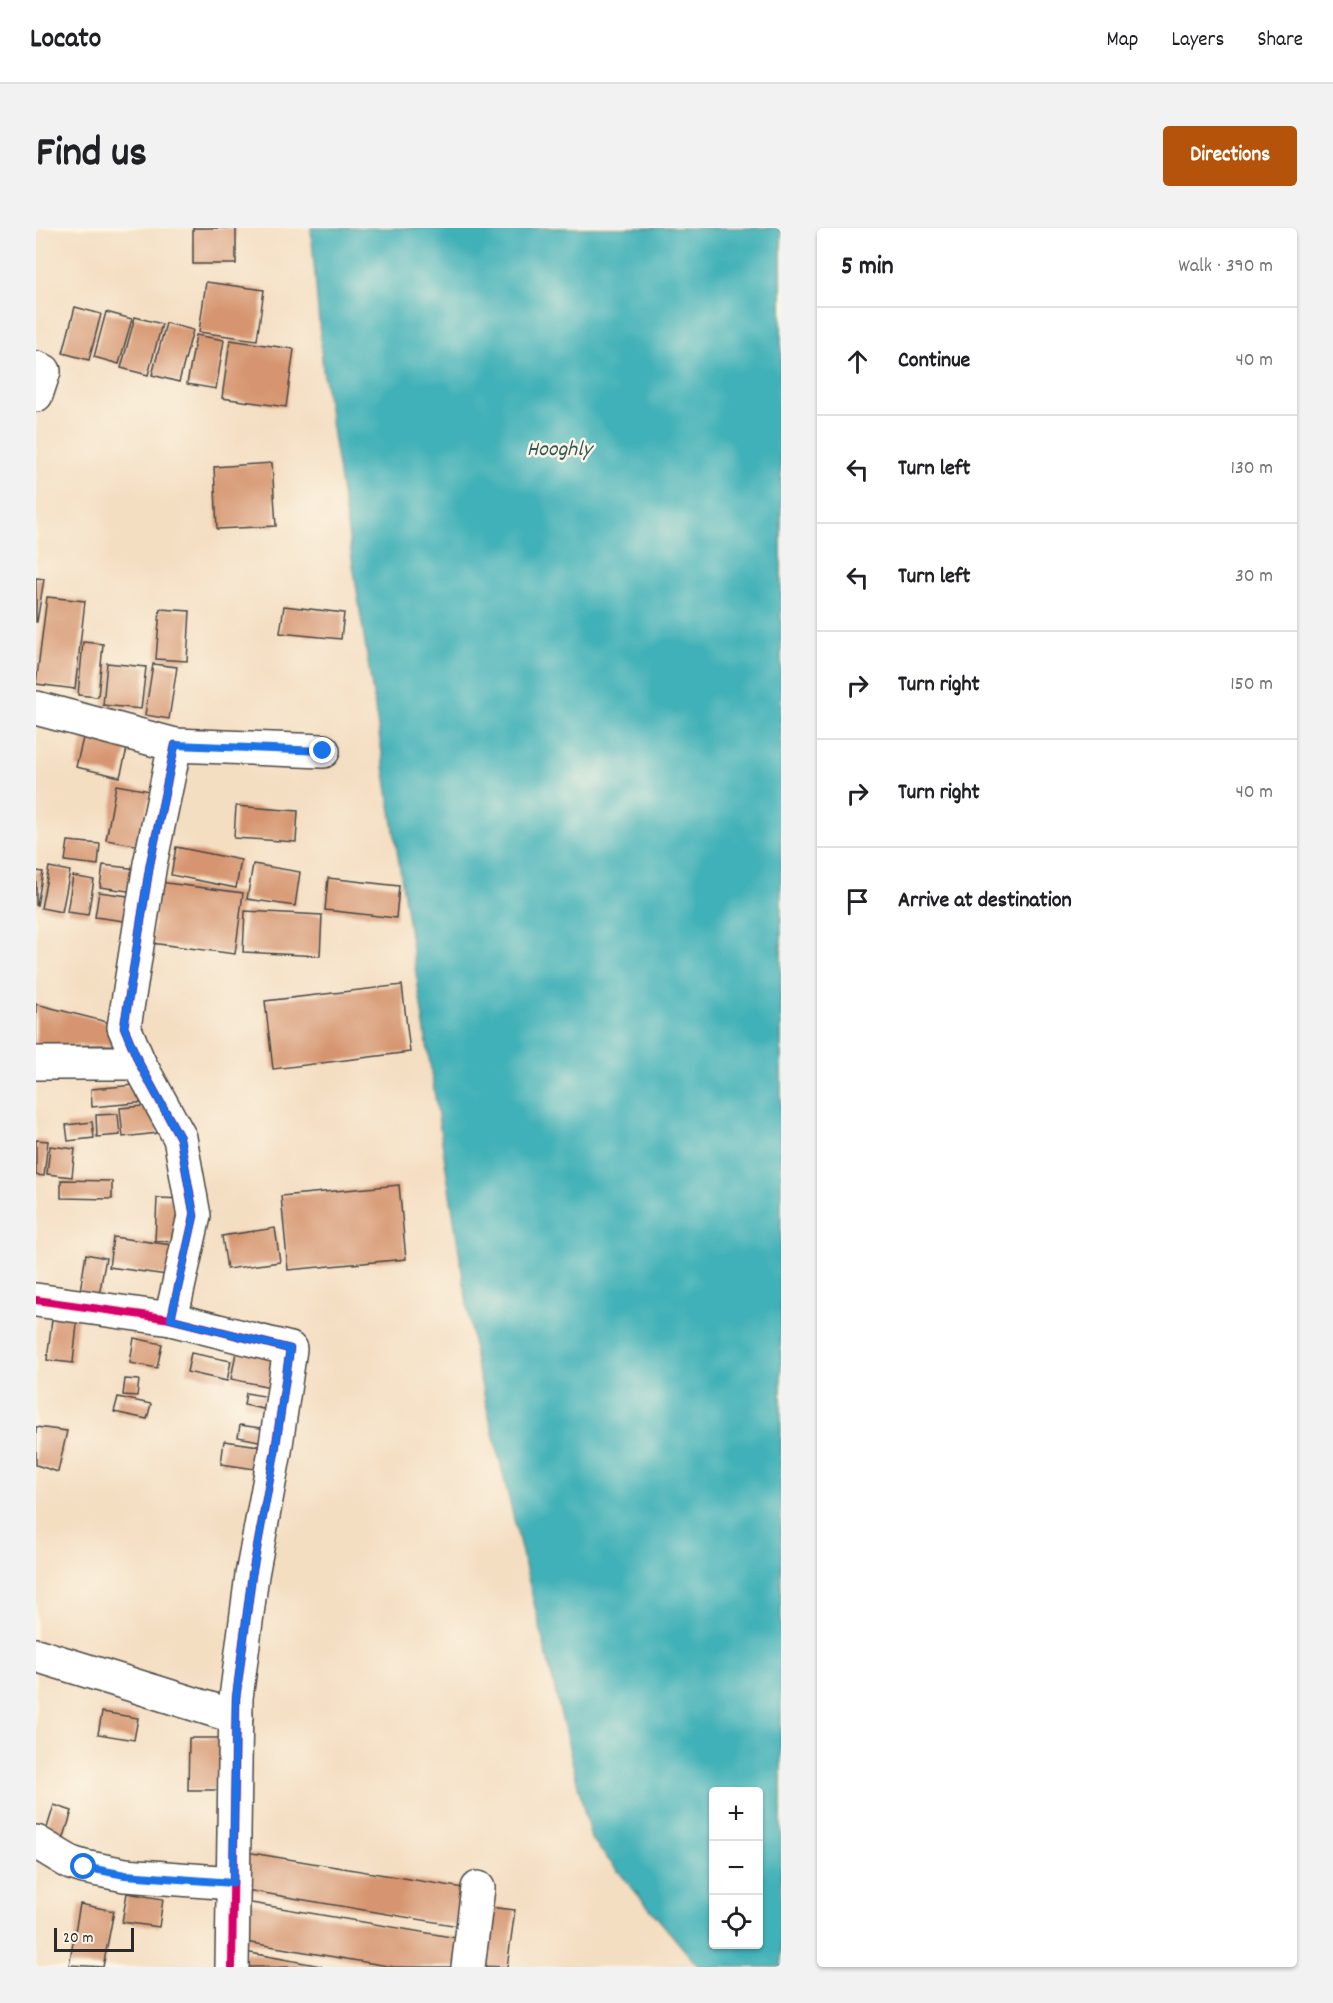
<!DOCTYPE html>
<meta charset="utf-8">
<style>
body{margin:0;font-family:Dekko,sans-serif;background:#f2f2f2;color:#202124}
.controls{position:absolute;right:18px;bottom:18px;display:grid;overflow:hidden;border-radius:6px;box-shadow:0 2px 4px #0004}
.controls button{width:54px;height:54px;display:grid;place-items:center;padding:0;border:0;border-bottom:2px solid #e0e0e0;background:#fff;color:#202124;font:30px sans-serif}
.scale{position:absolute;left:18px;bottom:15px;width:80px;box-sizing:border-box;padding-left:6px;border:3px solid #2b2b2b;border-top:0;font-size:16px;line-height:21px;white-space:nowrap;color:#2b2b2b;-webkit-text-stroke:4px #fcf5e5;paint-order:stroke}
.stop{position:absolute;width:18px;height:18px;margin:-14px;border:4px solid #1a73e8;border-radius:50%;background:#fff}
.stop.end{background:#1a73e8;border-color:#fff;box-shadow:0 2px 6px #0008}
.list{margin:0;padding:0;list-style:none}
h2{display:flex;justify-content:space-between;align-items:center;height:78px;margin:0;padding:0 24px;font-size:26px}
h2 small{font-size:20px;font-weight:400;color:#757577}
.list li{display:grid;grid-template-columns:39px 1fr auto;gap:18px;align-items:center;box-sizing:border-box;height:108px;padding:0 24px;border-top:2px solid #e0e0e0}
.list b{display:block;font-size:22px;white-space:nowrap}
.list em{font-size:20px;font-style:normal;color:#757577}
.icon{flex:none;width:33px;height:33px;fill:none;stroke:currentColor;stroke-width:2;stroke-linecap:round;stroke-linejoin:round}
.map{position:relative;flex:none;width:745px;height:1739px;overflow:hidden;border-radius:6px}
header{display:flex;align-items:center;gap:36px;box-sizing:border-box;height:84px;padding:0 30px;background:#fff;border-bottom:2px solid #e0e0e0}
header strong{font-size:28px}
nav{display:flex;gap:33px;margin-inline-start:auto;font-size:21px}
.intro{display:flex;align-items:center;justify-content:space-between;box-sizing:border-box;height:144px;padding:0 36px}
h1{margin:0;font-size:42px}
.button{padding:15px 27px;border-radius:6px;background:#b45309;color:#fff;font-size:21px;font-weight:700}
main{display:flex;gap:36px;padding:0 36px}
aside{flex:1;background:#fff;border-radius:6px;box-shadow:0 2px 4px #0004}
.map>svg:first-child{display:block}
.water{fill:#40b1b8;stroke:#366e72;stroke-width:1.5;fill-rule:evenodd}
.building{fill:#d69570}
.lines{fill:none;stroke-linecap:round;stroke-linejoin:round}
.minor-casing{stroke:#494642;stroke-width:36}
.minor{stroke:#fff;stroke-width:33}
.cycleway-casing{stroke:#fcf5e5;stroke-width:11}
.cycleway{stroke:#d6006c;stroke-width:8}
.route{stroke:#1a73e8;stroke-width:8}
.labels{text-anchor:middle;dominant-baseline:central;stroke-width:5;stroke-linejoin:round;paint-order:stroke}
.water-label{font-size:22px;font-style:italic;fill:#325a5c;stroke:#fcf5e5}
</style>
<header>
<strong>Locato</strong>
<nav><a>Map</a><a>Layers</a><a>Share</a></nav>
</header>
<div class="intro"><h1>Find us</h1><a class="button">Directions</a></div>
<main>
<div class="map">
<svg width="745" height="1739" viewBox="0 0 745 1739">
<rect width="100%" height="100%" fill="#fcf5e5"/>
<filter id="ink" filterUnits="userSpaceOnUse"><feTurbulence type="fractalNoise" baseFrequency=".0167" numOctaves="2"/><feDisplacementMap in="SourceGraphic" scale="12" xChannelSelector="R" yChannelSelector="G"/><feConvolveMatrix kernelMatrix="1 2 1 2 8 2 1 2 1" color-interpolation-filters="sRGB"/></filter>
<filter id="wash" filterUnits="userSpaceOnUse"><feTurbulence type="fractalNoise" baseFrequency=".008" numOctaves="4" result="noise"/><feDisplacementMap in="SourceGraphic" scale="24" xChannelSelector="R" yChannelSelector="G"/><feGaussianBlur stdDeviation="1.35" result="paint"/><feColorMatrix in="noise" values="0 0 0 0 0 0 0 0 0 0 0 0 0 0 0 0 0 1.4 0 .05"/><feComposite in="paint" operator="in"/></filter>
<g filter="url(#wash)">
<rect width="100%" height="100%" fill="#f4dec2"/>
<path class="water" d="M 275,0 L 745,0 L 745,1739 L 663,1739 L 555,1611 L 440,1134 L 287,142 ZM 678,1564 L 722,1564 L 722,1716 L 678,1716 Z"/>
<g id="blocks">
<g class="building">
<rect x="157" y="0" width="43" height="36"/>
<path d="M 170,54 L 228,62 L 221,112 L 163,104 Z"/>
<path d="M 39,79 L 65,86 L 53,132 L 27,125 Z"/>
<path d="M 70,84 L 96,91 L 83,136 L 58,129 Z"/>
<path d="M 99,89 L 126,96 L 112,147 L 85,140 Z"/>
<path d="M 130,95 L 157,102 L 143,154 L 116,147 Z"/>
<path d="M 160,107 L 188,112 L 180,161 L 151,156 Z"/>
<path d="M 194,112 L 258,121 L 250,179 L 186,170 Z"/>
<path d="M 236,235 L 240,298 L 181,301 L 178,239 Z"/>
<path d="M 0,350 L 8,351 L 1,394 L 0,394 Z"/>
<path d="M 11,369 L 49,373 L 39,461 L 0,456 Z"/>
<path d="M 248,378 L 308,385 L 305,411 L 244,405 Z"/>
<path d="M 124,381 L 154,383 L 151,433 L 120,431 Z"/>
<path d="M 47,414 L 67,416 L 62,469 L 42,467 Z"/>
<path d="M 71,435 L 110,439 L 105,481 L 67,477 Z"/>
<path d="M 117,436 L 141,439 L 133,491 L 109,487 Z"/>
<path d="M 48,506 L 92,517 L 84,549 L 40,539 Z"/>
<path d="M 80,557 L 114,563 L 104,618 L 70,612 Z"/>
<path d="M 200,578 L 262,583 L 260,614 L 198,610 Z"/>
<path d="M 32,613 L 64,616 L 62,637 L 29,633 Z"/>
<path d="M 140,619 L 205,632 L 200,660 L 135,647 Z"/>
<path d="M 217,636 L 264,644 L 259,678 L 211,671 Z"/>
<path d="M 67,637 L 102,641 L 99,664 L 64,659 Z"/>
<path d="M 13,639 L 34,643 L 26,684 L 5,680 Z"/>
<path d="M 0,643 L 7,644 L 1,678 L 0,677 Z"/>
<path d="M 37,648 L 58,652 L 52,687 L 31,684 Z"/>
<path d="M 292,650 L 363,658 L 360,690 L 289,682 Z"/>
<path d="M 123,654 L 207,665 L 199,726 L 115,715 Z"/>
<path d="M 63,664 L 99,669 L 95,694 L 59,689 Z"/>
<path d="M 209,683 L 286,687 L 284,728 L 207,724 Z"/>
<path d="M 366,757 L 374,824 L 237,841 L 229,773 Z"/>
<path d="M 0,776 L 79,796 L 81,817 L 0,818 Z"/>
<path d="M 110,856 L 111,874 L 56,879 L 55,861 Z"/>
<path d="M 119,877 L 122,905 L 87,909 L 84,880 Z"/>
<path d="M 82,886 L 84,907 L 61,909 L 60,887 Z"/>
<path d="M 56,894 L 58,910 L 32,913 L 30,897 Z"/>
<path d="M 0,912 L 12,913 L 8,948 L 0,947 Z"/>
<path d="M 14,918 L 39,921 L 36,949 L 11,946 Z"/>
<path d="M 25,952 L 76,953 L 76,971 L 25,970 Z"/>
<path d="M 363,957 L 370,1031 L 252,1042 L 245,968 Z"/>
<path d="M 121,970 L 150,971 L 148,1014 L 119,1013 Z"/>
<path d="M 239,1000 L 244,1034 L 191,1041 L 186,1008 Z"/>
<path d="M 77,1009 L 143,1018 L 138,1048 L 73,1039 Z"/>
<path d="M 50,1026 L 70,1030 L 63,1067 L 44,1063 Z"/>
<path d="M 17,1083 L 42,1086 L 37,1135 L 11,1132 Z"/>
<path d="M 98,1110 L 126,1116 L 121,1140 L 94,1135 Z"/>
<path d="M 201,1119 L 246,1128 L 240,1160 L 195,1151 Z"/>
<path d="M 155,1125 L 195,1133 L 191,1153 L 151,1144 Z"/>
<path d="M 89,1151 L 103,1152 L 101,1168 L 87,1167 Z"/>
<path d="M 210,1165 L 234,1169 L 232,1182 L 208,1177 Z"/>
<path d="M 82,1169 L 115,1176 L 111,1191 L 78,1184 Z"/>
<path d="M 204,1197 L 230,1201 L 228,1214 L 202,1209 Z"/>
<path d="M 0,1199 L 31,1203 L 22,1244 L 0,1237 Z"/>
<path d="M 188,1213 L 223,1218 L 219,1241 L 185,1236 Z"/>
<path d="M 66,1484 L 102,1490 L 98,1512 L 62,1506 Z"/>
<path d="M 153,1510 L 190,1510 L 190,1562 L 152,1562 Z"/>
<path d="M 18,1577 L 36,1583 L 24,1622 L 6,1616 Z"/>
<path d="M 210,1624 L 434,1661 L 428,1699 L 204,1661 Z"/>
<path d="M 91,1665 L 127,1671 L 123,1699 L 86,1694 Z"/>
<path d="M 209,1674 L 427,1711 L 423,1739 L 358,1739 L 203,1713 Z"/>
<path d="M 44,1676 L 78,1683 L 67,1739 L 33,1737 Z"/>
<path d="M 452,1679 L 479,1682 L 471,1739 L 444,1738 Z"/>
<path d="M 209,1724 L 285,1738 L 285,1739 L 206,1739 Z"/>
</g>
</g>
</g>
<g filter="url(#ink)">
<use href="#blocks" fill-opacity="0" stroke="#494642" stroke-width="1.5"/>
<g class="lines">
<g class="minor-casing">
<g id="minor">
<path d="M 0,140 L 8,143 L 0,167"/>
<path d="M 0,480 L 139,517 L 287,523"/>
<path d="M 0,835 L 103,835"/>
<path d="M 0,1072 L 135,1091 L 254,1121 L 239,1223 L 216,1347 L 200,1470 L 196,1739"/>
<path d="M 135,1091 L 158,988 L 144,910 L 103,835 L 88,799 L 114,636 L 139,517"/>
<path d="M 0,1427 L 200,1489"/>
<path d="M 0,1614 L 35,1635 L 48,1639 L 89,1647 L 197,1655"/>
<path d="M 432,1739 L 442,1660"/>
</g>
</g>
<use href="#minor" class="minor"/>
<g class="cycleway-casing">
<g id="cycleway">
<path d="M 0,1072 L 135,1091 L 254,1121 L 239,1223 L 216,1347 L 200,1470 L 196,1739"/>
<path d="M 135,1091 L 158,988 L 144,910 L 103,835 L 88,799 L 114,636 L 139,517"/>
</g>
</g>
<use href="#cycleway" class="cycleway"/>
</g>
</g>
<g class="lines" filter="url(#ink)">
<path class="route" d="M 48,1639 L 89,1647 L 197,1655 L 200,1470 L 216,1347 L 239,1224 L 254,1121 L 135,1091 L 158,988 L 144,910 L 103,835 L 88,799 L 114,636 L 139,517 L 287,523"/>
</g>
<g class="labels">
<g class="water-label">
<text x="523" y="222">Hooghly</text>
</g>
</g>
</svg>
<div class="controls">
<button>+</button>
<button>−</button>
<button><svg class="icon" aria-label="locate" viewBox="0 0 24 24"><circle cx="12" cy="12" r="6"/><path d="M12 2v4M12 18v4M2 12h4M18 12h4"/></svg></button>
</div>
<div class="scale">20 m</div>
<div class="stop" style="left:48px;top:1639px"></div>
<div class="stop end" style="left:287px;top:523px"></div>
</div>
<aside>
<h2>5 min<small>Walk · 390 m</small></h2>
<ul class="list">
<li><svg class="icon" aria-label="ahead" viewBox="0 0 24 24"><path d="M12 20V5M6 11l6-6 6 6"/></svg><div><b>Continue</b></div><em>40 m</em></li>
<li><svg class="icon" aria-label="left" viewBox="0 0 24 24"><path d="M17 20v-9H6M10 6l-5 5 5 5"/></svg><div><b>Turn left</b></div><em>130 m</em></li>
<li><svg class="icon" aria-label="left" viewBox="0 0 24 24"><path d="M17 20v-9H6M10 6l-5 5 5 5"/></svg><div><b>Turn left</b></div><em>30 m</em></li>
<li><svg class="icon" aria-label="right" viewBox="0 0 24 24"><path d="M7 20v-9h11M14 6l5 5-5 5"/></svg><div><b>Turn right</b></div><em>150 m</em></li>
<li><svg class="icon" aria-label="right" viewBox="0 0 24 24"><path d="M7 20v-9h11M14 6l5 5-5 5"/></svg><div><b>Turn right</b></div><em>40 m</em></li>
<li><svg class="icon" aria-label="arrive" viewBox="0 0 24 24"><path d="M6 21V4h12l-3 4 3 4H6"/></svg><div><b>Arrive at destination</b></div></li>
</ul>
</aside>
</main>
